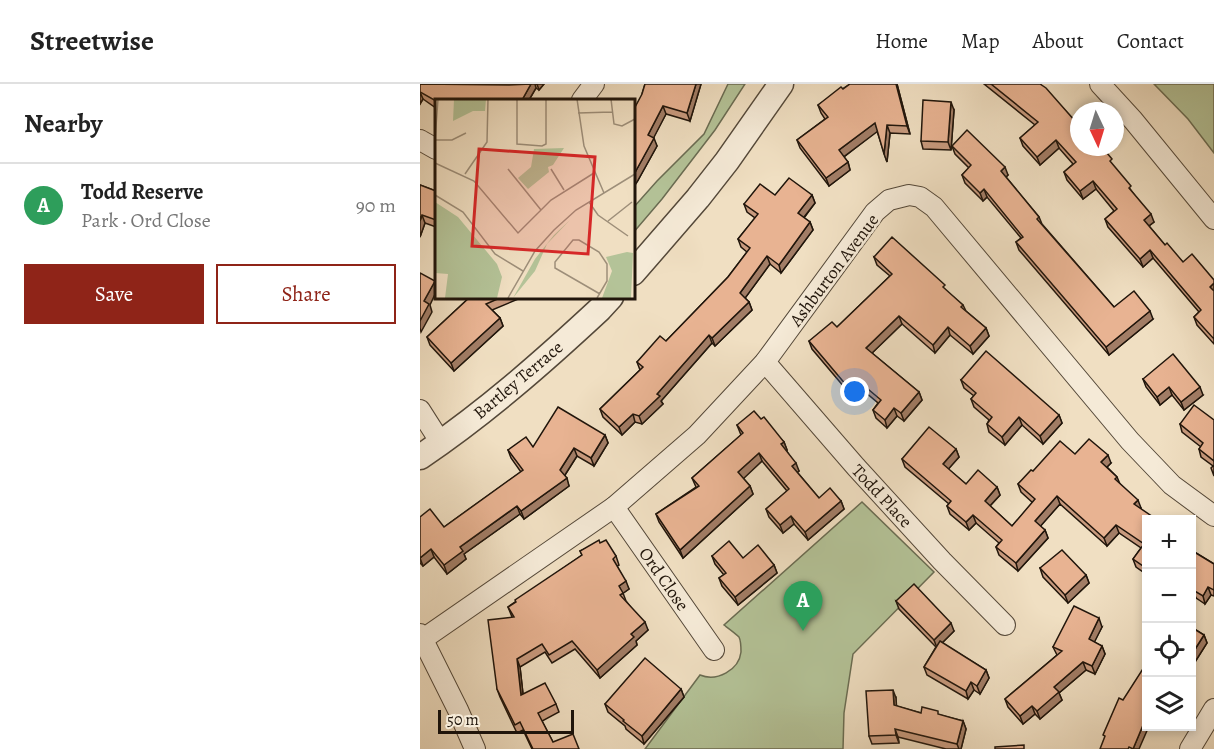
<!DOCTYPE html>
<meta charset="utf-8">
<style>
body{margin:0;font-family:Alegreya,serif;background:#f6f6f6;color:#222}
.controls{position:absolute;right:18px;bottom:18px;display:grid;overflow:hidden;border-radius:0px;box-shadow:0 3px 9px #0003}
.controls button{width:54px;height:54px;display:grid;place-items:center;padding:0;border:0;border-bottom:2px solid #e0e0e0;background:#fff;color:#222;font:30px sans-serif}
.compass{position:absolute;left:650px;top:18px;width:54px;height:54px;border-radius:50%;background:#fff;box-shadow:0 3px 9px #0003;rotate:176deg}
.scale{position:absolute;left:18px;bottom:15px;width:136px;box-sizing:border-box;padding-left:6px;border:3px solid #20150b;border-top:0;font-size:16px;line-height:21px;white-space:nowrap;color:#20150b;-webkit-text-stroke:4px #f5ead7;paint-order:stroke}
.you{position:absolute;left:435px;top:308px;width:21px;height:21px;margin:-15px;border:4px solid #fff;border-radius:50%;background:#1a73e8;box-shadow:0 0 0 9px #1a73e833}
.badge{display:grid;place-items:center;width:39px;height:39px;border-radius:50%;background:#8f2418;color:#fff;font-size:20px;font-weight:700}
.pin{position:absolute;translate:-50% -50px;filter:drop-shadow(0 2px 3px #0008)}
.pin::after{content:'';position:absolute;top:32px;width:21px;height:18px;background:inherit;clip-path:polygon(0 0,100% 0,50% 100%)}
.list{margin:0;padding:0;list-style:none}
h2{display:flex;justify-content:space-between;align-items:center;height:78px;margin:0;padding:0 24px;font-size:26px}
h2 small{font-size:20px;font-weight:400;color:#767676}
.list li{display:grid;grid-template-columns:39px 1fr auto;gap:18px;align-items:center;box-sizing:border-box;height:84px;padding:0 24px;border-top:2px solid #e0e0e0}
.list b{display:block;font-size:22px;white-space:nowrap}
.list p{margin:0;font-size:20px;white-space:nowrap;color:#767676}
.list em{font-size:20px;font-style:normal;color:#767676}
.actions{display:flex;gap:12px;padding:18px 24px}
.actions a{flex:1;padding:14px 0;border:2px solid #8f2418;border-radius:0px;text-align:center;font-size:21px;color:#8f2418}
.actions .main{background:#8f2418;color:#fff}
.icon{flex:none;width:33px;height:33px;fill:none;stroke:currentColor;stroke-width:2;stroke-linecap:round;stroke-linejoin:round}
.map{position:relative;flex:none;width:794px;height:665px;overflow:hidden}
header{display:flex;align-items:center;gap:36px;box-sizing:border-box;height:84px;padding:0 30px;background:#fff;border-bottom:2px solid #e0e0e0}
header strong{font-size:28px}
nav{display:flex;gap:33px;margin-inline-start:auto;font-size:21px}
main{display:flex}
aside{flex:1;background:#fff}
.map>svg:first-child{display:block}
.green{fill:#b4c398;stroke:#6a6c52;stroke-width:1.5}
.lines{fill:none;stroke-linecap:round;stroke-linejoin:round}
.minor-casing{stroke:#544839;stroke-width:22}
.tertiary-casing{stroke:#544839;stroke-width:27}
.minor{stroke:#f5ead7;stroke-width:20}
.tertiary{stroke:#f5ead7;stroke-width:24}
.wall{fill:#c89a7e;stroke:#20150b;stroke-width:1.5}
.shaded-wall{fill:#a27d66;stroke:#20150b;stroke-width:1.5}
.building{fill:#e8b392;stroke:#20150b;stroke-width:1.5}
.labels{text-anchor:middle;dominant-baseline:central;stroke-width:5;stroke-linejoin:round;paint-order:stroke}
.street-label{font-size:18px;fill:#20150b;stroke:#f5ead7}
.inset-road{fill:none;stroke:#9d8e79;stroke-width:1.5}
.view{fill:#d62828;fill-opacity:0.15;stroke:#d62828;stroke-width:3}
.inset-edge{fill:none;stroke:#20150b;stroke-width:3}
</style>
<header>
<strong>Streetwise</strong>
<nav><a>Home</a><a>Map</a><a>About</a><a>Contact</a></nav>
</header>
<main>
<aside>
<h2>Nearby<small></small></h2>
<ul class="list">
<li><span class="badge" style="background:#2e9e5b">A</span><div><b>Todd Reserve</b><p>Park · Ord Close</p></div><em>90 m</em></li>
</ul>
<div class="actions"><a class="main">Save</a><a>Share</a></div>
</aside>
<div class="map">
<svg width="794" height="665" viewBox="0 0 794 665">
<rect width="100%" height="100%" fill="#f0dfc2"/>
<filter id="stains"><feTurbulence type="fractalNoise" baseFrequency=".00333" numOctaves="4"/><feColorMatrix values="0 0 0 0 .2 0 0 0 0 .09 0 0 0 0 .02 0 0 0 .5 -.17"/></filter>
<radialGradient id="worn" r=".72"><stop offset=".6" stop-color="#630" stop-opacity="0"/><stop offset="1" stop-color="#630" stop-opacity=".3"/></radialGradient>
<g class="green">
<path d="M 308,0 L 325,0 L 295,46 L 242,115 L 213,149 L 213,124 L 237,97 L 284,50 Z"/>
<path d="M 734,0 L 794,0 L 794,69 L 768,35 Z"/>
<path d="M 442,418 L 514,488 L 433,570 L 424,629 L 423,665 L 225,665 L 280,591 C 297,598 319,586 321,568 C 321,563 321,557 319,553 C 315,549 308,544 304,541 Z"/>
</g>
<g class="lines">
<g class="minor-casing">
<g id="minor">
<path d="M 680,0 L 713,36 L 794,135"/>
<path d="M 162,16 L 174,0"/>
<path d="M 0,56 L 16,65"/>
<path d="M 345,278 L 436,383 L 522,477 L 585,541"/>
<path d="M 0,326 L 21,359"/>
<path d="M 194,423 L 294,566"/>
<path d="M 0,550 L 38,626 L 55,665"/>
<path d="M 3,555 L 194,423 L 277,351 L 345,278 L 455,128 L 469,116 L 489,111 L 500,113 L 514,123 L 710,357 L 752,401 L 794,432"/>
<path d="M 770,665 L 794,625"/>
</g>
</g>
<g class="tertiary-casing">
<g id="tertiary">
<path d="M 213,189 L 278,114 L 307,77 L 361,0"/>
<path d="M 0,373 C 65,329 123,278 180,225 L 191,213"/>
</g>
</g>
<use href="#minor" class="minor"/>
<use href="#tertiary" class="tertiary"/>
</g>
<g class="wall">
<path d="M 0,0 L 89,1 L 124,0 L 119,6 L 116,4 L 109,16 L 16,16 L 16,24 L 3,15 L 0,20 Z"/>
<path d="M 225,0 L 281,0 L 270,37 L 246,30 L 233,54 L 237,62 L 217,98 L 222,10 Z"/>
<path d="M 430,0 L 477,0 L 490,50 L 470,49 L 467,78 L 457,47 L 424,73 L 428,78 L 430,86 L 409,102 L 380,64 L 377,56 L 405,35 L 401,29 L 398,21 Z"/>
<path d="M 564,0 L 620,0 L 655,37 L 658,45 L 657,46 L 659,63 L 695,84 L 734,138 L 729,142 L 745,161 L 763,178 L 794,196 L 794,260 L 777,241 L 774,233 L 779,228 L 733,174 L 723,183 L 688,143 L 685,135 L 694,127 L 676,105 L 663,115 L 647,96 L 644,88 L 653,80 L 639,64 L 620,81 L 603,62 L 600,54 L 615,41 Z"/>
<path d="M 534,26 L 531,66 L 503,65 L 501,57 Z"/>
<path d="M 532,62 L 588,91 L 586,93 L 619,133 L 622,140 L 694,223 L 733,235 L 689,271 L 599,166 L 596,158 L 601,154 L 567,113 L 563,117 L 545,99 L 542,91 L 549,84 L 535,70 Z"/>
<path d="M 0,101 L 16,107 L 16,143 L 5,139 L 0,153 Z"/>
<path d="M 355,111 L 392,111 L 395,119 L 384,134 L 390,138 L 393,146 L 361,189 L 350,180 L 325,214 L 329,218 L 332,226 L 295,262 L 292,259 L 241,317 L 243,320 L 222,340 L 215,338 L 202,351 L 183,333 L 180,325 L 220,286 L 217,278 L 246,257 L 308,193 L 327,168 L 321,163 L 318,155 L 335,134 L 327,128 L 324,120 Z"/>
<path d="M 454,173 L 526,207 L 543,221 L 546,227 L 566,244 L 569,252 L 553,270 L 530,251 L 515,269 L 482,240 L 452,269 L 499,308 L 502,316 L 484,337 L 477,332 L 467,344 L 456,334 L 453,326 L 458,319 L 439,303 L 430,310 L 392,265 L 389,257 L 417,243 L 470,192 L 457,181 Z"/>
<path d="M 50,213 L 103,213 L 72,226 L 80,234 L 83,242 L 34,287 L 10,261 L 7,253 Z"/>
<path d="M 723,295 L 783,311 L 764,326 L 752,311 L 740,321 L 726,303 Z"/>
<path d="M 541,296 L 639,331 L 642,339 L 623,360 L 602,341 L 585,361 L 569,348 L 567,340 L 569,336 L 554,323 L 551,315 L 554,312 L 544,304 Z"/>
<path d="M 341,335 L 364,358 L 367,366 L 366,366 L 379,387 L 377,388 L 399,414 L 421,417 L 424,425 L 388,456 L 374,440 L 363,449 L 349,433 L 346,425 L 367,407 L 342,377 L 323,394 L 330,402 L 333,410 L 263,474 L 239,438 L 236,430 L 276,403 L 272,394 L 321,351 L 317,341 Z"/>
<path d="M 794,336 L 794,392 L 791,384 L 793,382 L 781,373 L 779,365 L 781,363 L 762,348 L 760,340 Z"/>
<path d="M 185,351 L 188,359 L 174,382 L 157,372 L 145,391 L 149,402 L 104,435 L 100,430 L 44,470 L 46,475 L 27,490 L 14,473 L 3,482 L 0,479 L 0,433 L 24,443 L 101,388 L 91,374 L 88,366 L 113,363 Z"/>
<path d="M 536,365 L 539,373 L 528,385 L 546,400 L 577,403 L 580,411 L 570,422 L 592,442 L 613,419 L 601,408 L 598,400 L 613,387 L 655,370 L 691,379 L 687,383 L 697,393 L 700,400 L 721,424 L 720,425 L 726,435 L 726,490 L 716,483 L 713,475 L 721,464 L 699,449 L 687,462 L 640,420 L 620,442 L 625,446 L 628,454 L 598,487 L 579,471 L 576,463 L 579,459 L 556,439 L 549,446 L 530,430 L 527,422 L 529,420 L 485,383 L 482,375 Z"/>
<path d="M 180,459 L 196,472 L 199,481 L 197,482 L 209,505 L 203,509 L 206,517 L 228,546 L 216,557 L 217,561 L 180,594 L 155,565 L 132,579 L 125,568 L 100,583 L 103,610 L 136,620 L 139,628 L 122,637 L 133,658 L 159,665 L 112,665 L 103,646 L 97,649 L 80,613 L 77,605 L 92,533 L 88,523 L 162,471 L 160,467 Z"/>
<path d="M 771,466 L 794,480 L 794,512 L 791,511 L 785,520 L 776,514 L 771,521 Z"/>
<path d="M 292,472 L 323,474 L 354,481 L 357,489 L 318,521 L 302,502 L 299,494 L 304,491 L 295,480 Z"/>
<path d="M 620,484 L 666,491 L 669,499 L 648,519 L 623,493 Z"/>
<path d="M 476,517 L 534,547 L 522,559 L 566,586 L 569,594 L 560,610 L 554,606 L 548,615 L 507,591 L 504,583 L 516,563 L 479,525 Z"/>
<path d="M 682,543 L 674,558 L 682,562 L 685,570 L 675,590 L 666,586 L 639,609 L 642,616 L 620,635 L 615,630 L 603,640 L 588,623 L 585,615 L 637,571 L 633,563 Z"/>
<path d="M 771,543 L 784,551 L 787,559 L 775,578 L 771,575 Z"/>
<path d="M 261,605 L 264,613 L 224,660 L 206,645 L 205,642 L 188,628 L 185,620 Z"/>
<path d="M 476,614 L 476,622 L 501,629 L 520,631 L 543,637 L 546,645 L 541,665 L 526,665 L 478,653 L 479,659 L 452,660 L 449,652 Z"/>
<path d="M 732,642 L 742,642 L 741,646 Z"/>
</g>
<g class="shaded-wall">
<path d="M 111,0 L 115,0 L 116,4 L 109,16 L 102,16 Z"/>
<path d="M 117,0 L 124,0 L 119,6 Z"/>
<path d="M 276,0 L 281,0 L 270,37 L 267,29 Z"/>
<path d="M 476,0 L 477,0 L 490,50 L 487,42 Z"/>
<path d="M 0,8 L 3,15 L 0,20 Z"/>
<path d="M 531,18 L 534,26 L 531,66 L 528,58 Z"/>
<path d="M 243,22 L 246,30 L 231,59 L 228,51 Z"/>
<path d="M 655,37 L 658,45 L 655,48 L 652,40 Z"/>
<path d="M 455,39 L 458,47 L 422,74 L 419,66 Z"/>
<path d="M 467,41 L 470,49 L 467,78 L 464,70 Z"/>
<path d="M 234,54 L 237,62 L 217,98 L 213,104 L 213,92 Z"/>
<path d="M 636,56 L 639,64 L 620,81 L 617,73 Z"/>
<path d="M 428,78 L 430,86 L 409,102 L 406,94 Z"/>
<path d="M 585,83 L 588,91 L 584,95 L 581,87 Z"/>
<path d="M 673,97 L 676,105 L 663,115 L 660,107 Z"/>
<path d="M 564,105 L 567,113 L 563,117 L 560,109 Z"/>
<path d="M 392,111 L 395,119 L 381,137 L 378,129 Z"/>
<path d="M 731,130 L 734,138 L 726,144 L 724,136 Z"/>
<path d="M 2,131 L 5,139 L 0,153 L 0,137 Z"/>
<path d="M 390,138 L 393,146 L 361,189 L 359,181 Z"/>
<path d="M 730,166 L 733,174 L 723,183 L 720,175 Z"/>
<path d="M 347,172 L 350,180 L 323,217 L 320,209 Z"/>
<path d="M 15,197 L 16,201 L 16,208 L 10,221 L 12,228 L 1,248 L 0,244 L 0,237 L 4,217 Z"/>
<path d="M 794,199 L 794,210 L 790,203 Z"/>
<path d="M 329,218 L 332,226 L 295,262 L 292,254 Z"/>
<path d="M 730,227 L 733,235 L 689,271 L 686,263 Z"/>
<path d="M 479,232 L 482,240 L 449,272 L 446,264 Z"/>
<path d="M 80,234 L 83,242 L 34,287 L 31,279 Z"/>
<path d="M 528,243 L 530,251 L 515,269 L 513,261 Z"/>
<path d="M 566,244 L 569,252 L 553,270 L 550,262 Z"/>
<path d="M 289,251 L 292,259 L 241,317 L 243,320 L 222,340 L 219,332 L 237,310 Z"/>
<path d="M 436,295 L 439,303 L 430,310 L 427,302 Z"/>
<path d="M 749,303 L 752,311 L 740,321 L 737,313 Z"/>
<path d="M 780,303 L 783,311 L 764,326 L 761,318 Z"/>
<path d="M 499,308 L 502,316 L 484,337 L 481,329 Z"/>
<path d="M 474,324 L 477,332 L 467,344 L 465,336 Z"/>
<path d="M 213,330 L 215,338 L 202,351 L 199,343 Z"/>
<path d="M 639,331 L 642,339 L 623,360 L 620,352 Z"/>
<path d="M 599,333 L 602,341 L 585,361 L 582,353 Z"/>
<path d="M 185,351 L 188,359 L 174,382 L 171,374 Z"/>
<path d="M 364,358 L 367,366 L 364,368 L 361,360 Z"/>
<path d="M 154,364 L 157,372 L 143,394 L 140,386 Z"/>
<path d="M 536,365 L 539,373 L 525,389 L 523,380 Z"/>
<path d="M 339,369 L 342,377 L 321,397 L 318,388 Z"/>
<path d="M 688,371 L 691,379 L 684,386 L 681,378 Z"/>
<path d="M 376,379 L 379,387 L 375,390 L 372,382 Z"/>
<path d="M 147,394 L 149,402 L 104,435 L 101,427 Z"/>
<path d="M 330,402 L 333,410 L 263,474 L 260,466 Z"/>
<path d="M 577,403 L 580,411 L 567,425 L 565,417 Z"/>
<path d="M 637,412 L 640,420 L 618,445 L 615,437 Z"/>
<path d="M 718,416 L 721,424 L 717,428 L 714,420 Z"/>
<path d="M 421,417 L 424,425 L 388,456 L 385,448 Z"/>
<path d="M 97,422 L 100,430 L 44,470 L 46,475 L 27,490 L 24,481 L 40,463 Z"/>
<path d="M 553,431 L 556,439 L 549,446 L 546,438 Z"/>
<path d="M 371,432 L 374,440 L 363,449 L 360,441 Z"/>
<path d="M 696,441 L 699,449 L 687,462 L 684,454 Z"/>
<path d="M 625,446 L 628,454 L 598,487 L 596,479 Z"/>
<path d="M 11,465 L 14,473 L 3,482 L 0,474 Z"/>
<path d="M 354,481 L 357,489 L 318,521 L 315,513 Z"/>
<path d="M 666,491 L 669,499 L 648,519 L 645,511 Z"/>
<path d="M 206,497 L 209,505 L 202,510 L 199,502 Z"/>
<path d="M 788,503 L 791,511 L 785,520 L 783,512 Z"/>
<path d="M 773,506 L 776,514 L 771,521 L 771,508 Z"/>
<path d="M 679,534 L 682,543 L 672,563 L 669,555 Z"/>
<path d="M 225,538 L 228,546 L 216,557 L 217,561 L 180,594 L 177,586 L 211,550 Z"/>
<path d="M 531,539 L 534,547 L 517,564 L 514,556 Z"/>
<path d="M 784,551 L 787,559 L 775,578 L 772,570 Z"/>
<path d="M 682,562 L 685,570 L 675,590 L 672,582 Z"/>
<path d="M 97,575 L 100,583 L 104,619 L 101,611 Z"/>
<path d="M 663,578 L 666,586 L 639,609 L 642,616 L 620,635 L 617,627 L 634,603 Z"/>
<path d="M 566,586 L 569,594 L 560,610 L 557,602 Z"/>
<path d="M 551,598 L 554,606 L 548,615 L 546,607 Z"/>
<path d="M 261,605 L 264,613 L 224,660 L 222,652 Z"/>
<path d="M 473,606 L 476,614 L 477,629 L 474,621 Z"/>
<path d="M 612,622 L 615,630 L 603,640 L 600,632 Z"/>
<path d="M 726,634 L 726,642 L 729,642 L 719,665 L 713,665 Z"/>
<path d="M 543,637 L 546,645 L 541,665 L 539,665 L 537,660 Z"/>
<path d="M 475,645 L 478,653 L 479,659 L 476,651 Z"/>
</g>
<g class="building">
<path d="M 0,0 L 89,1 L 111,0 L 102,16 L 16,17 L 0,8 Z"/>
<path d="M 225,0 L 276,0 L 267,29 L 243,22 L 228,51 L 234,54 L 213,92 L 213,27 L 222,10 Z"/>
<path d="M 430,0 L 476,0 L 487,42 L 467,41 L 464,70 L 455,39 L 419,66 L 428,78 L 406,94 L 377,56 L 408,33 L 398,21 L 421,3 L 423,5 Z"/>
<path d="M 571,0 L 620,0 L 626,4 L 655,37 L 652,40 L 659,48 L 659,63 L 672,63 L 673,64 L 674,63 L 682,63 L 692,75 L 690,77 L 711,102 L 709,104 L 731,130 L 724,136 L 745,161 L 747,159 L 763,178 L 772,170 L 794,196 L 794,199 L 790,203 L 794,207 L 794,255 L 774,233 L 781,226 L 730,166 L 720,175 L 685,135 L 697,125 L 673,97 L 660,107 L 644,88 L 656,78 L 636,56 L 617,73 L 600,54 L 618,38 Z"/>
<path d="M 503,16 L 531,18 L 528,58 L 501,57 Z"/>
<path d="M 547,46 L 585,83 L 581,87 L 619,133 L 617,135 L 694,223 L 714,207 L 730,227 L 686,263 L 596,158 L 603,153 L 564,105 L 560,109 L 542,91 L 551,81 L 532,62 Z"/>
<path d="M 369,94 L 392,111 L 378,129 L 390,138 L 359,181 L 347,172 L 320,209 L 329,218 L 292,254 L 289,251 L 237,310 L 240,312 L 219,332 L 213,330 L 199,343 L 180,325 L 223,283 L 217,278 L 240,252 L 246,257 L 308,193 L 330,164 L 318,155 L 338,130 L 324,120 L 340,100 L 355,111 Z"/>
<path d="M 0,101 L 16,107 L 16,136 L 2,131 L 0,137 Z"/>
<path d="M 472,153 L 525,201 L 523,203 L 543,221 L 541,223 L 566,244 L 550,262 L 528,243 L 513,261 L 479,232 L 446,264 L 499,308 L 481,329 L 474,324 L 465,336 L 453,326 L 461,316 L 436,295 L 427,302 L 389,257 L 412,238 L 417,243 L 472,190 L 454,173 Z"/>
<path d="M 0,189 L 15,197 L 4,217 L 9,220 L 0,237 Z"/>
<path d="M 50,213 L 82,213 L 66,220 L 80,234 L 31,279 L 7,253 Z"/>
<path d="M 566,267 L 639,331 L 620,352 L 599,333 L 582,353 L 567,340 L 572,333 L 551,315 L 556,309 L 541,296 Z"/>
<path d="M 753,270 L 780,303 L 761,318 L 749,303 L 737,313 L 723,295 Z"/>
<path d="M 774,321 L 794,336 L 794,377 L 779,365 L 783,359 L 760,340 Z"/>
<path d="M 138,323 L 185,351 L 171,374 L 154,364 L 140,386 L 147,394 L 101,427 L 97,422 L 40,463 L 43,467 L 24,481 L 11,465 L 0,474 L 0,433 L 10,425 L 24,443 L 103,386 L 88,366 L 106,353 L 113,363 Z"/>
<path d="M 334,327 L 341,335 L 344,333 L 364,358 L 361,360 L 376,379 L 372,382 L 399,414 L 410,404 L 421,417 L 385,448 L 371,432 L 360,441 L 346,425 L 369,405 L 339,369 L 318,388 L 330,402 L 260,466 L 236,430 L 279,402 L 272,394 L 323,349 L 317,341 Z"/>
<path d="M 509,343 L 536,365 L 523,380 L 546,400 L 558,386 L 577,403 L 565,417 L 592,442 L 615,415 L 598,400 L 611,386 L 613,387 L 640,357 L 655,370 L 669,355 L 688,371 L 681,378 L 697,393 L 695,395 L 718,416 L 714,420 L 736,435 L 726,435 L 726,484 L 713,475 L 724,460 L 696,441 L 684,454 L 637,412 L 615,437 L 625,446 L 596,479 L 576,463 L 582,456 L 553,431 L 546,438 L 527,422 L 531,417 L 482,375 Z"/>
<path d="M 179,456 L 180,459 L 186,456 L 196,472 L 193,475 L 206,497 L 199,502 L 203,509 L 200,511 L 225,538 L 211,550 L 214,553 L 177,586 L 152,557 L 129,571 L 122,560 L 97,575 L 101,611 L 125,599 L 136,620 L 118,629 L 133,658 L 153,650 L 159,665 L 113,665 L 100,638 L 95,641 L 77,605 L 68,536 L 94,533 L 88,523 L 96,518 L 95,516 L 162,471 L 160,467 Z"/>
<path d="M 309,457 L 323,474 L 338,461 L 354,481 L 315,513 L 299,494 L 306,489 L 292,472 Z"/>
<path d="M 642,466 L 666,491 L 645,511 L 620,484 Z"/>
<path d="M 771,466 L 794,480 L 794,506 L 788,503 L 783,512 L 773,506 L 771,508 Z"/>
<path d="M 494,500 L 531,539 L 514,556 L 476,517 Z"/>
<path d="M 654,522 L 679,534 L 669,555 L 682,562 L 672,582 L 663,578 L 634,603 L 639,608 L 617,627 L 612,622 L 600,632 L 585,615 L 642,567 L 633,563 Z"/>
<path d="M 771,543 L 784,551 L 772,570 L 771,569 Z"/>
<path d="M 520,557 L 566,586 L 557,602 L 551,598 L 546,607 L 504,583 Z"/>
<path d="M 225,574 L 261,605 L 222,652 L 203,637 L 204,636 L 185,620 Z"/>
<path d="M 726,580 L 726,634 L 713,665 L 709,663 L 708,665 L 680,665 L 685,652 L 683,651 L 699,614 L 703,616 Z"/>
<path d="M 473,606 L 474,621 L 501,629 L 502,623 L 518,627 L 518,630 L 543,637 L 537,660 L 475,645 L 476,651 L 449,652 L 446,607 Z"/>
<path d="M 604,661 L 604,665 L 575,665 L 575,663 Z"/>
</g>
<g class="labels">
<g class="street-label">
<text transform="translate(414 186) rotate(-53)">Ashburton Avenue</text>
<text transform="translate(98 296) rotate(-40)">Bartley Terrace</text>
<text transform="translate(462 412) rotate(47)">Todd Place</text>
<text transform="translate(244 495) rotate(55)">Ord Close</text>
</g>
</g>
<g transform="translate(15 15)">
<rect width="200" height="200" fill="#f0dfc2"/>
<path d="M 19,0 L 51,0 L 50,12 L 38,12 L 18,22 ZM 129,49 L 118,66 L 113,68 L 114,73 L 93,90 L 83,79 L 96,68 L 99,50 ZM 0,103 L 23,118 L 62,165 L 67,178 L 62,199 L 10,199 L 13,175 L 0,174 ZM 135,121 L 112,145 L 100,172 L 78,199 L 100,160 L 119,136 ZM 192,153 L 198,154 L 196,199 L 167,199 L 177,172 L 171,158 Z" fill="#b4c398"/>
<path class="inset-road" d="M 82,0 L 82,45 L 107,47 L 111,45 L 111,0M 142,0 L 149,47 L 169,94M 176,0 L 179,25 L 187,27 L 200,20M 143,14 L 177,13M 0,41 L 3,0M 0,41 L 17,41 L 31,34M 0,64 L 39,82 L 83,134 L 116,101 L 159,74M 73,70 L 106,111M 116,70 L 129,91M 30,75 L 52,43 L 53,0M 0,96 L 28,113 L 60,155 L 88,172M 154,103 L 163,116 L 193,137M 173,122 L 197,103M 73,199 L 100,152 L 119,131 L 141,111 L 200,75M 162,199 L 172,182 L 172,165 L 164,153 L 144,141 L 138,141 L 120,163 L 120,169 L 165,195"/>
<path class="view" d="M 44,50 L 160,58 L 153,155 L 37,147 Z"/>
<rect width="200" height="200" class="inset-edge"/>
</g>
<rect width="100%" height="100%" filter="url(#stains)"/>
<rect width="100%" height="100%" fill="url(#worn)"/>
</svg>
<div class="controls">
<button>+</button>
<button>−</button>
<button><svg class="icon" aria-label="locate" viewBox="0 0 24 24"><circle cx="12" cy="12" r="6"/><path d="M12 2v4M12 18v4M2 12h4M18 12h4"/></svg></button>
<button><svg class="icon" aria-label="layers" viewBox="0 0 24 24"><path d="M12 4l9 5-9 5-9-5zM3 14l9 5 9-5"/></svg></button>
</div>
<svg class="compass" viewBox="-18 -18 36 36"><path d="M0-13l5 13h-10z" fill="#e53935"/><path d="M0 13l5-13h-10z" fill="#767676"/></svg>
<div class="scale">50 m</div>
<div class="you"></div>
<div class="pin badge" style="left:383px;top:547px;background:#2e9e5b">A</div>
</div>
</main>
